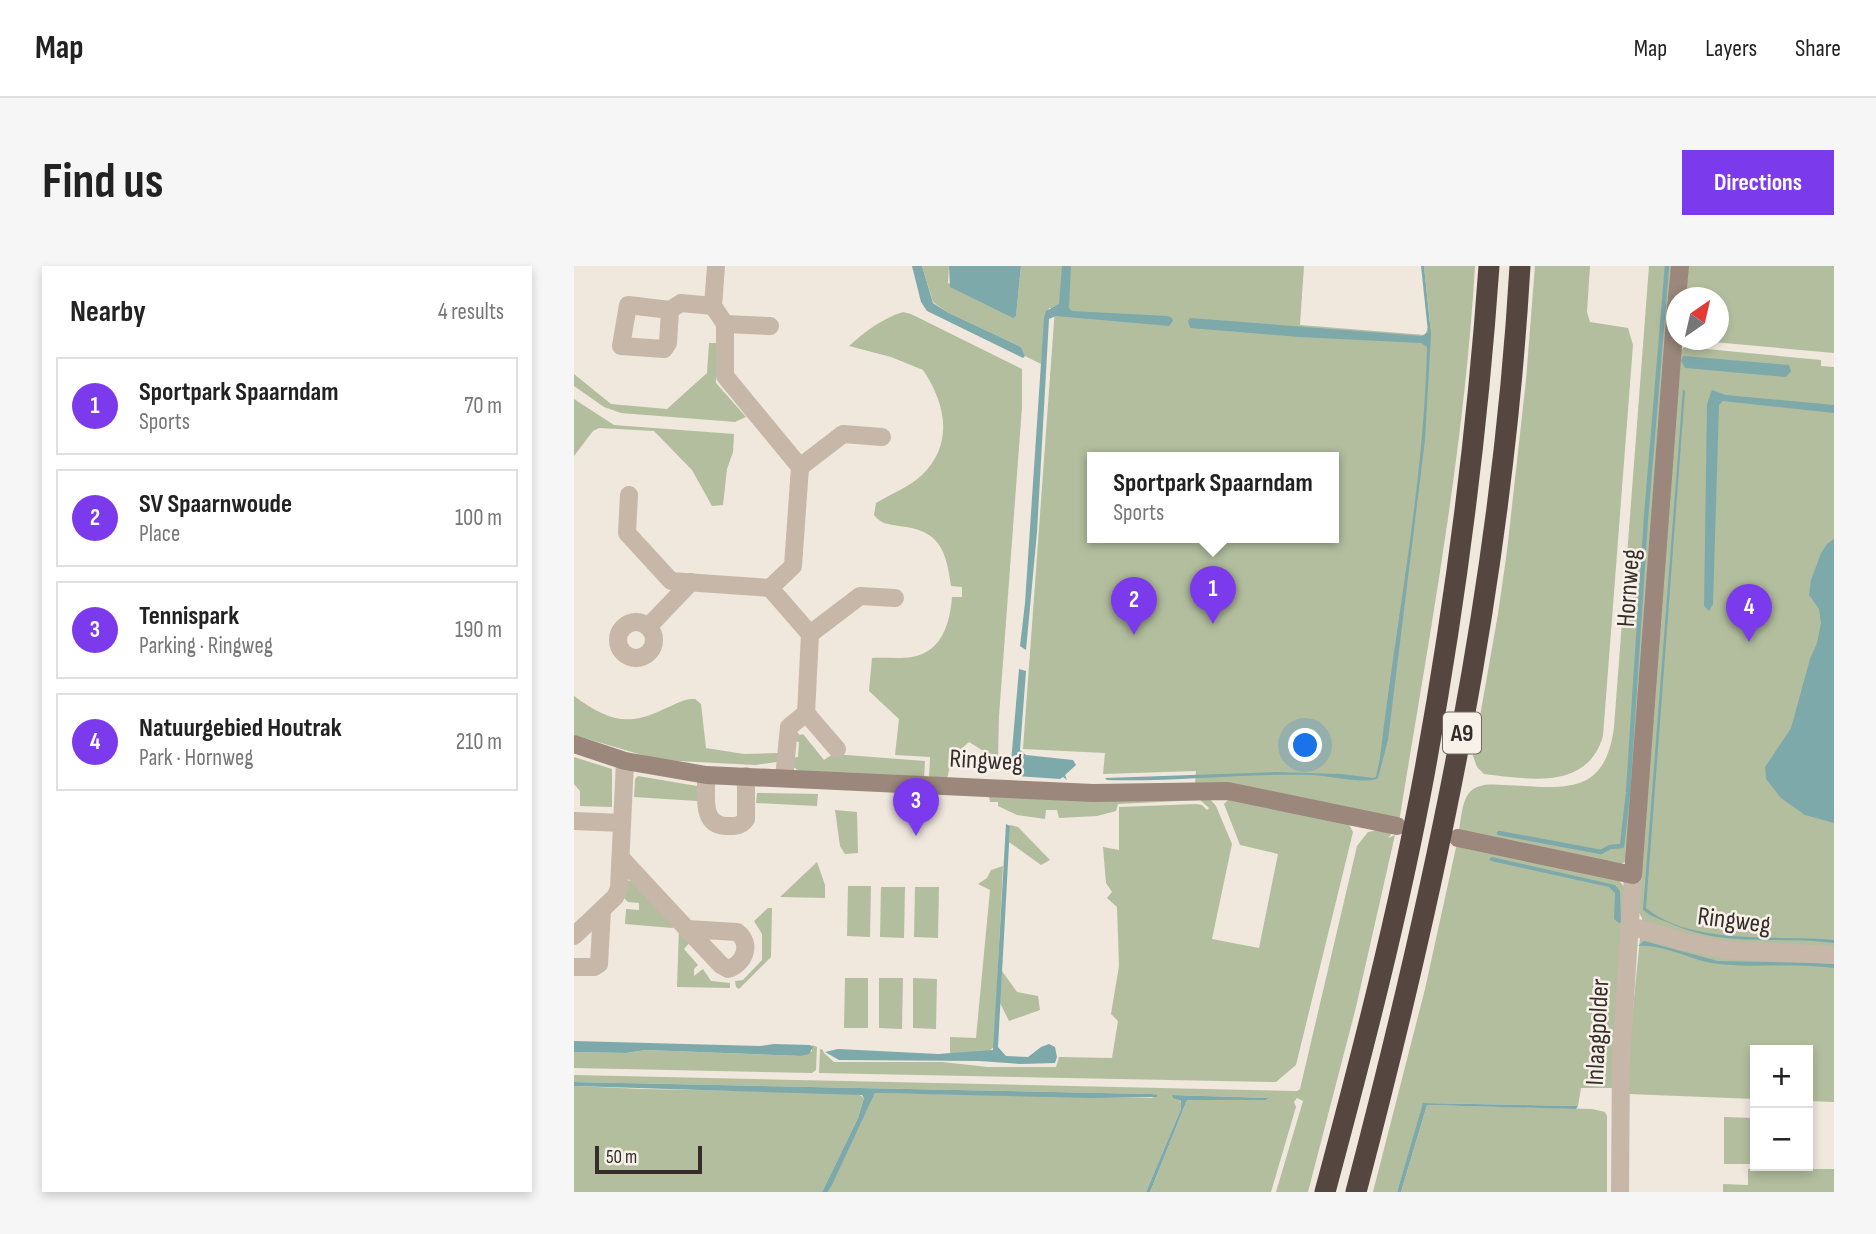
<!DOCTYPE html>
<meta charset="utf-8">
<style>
body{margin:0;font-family:"Sofia Sans Condensed",sans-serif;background:#f6f6f6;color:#222}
.controls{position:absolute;right:21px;bottom:21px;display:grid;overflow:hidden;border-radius:0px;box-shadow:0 4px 10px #0003}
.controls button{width:63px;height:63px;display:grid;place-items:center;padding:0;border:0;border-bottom:2px solid #e0e0e0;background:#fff;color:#222;font:35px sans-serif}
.compass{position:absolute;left:1092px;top:21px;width:63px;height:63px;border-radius:50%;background:#fff;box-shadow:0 4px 10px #0003;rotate:34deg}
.scale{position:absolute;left:21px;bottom:18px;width:107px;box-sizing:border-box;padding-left:7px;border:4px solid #352d29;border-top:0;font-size:19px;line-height:24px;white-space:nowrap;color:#352d29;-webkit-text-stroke:5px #f8f1e9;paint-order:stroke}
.you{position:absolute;left:732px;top:480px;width:24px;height:24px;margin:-18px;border:5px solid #fff;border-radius:50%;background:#1a73e8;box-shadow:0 0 0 10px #1a73e833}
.badge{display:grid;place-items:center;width:46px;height:46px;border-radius:50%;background:#7c3aed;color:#fff;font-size:23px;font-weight:700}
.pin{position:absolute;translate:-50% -58px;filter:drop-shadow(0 2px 4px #0008)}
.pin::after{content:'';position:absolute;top:37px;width:24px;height:21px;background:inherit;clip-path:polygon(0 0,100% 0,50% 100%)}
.popup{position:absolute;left:513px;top:186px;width:252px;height:91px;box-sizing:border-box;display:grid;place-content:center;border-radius:0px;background:#fff;filter:drop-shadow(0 2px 5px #0005);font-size:23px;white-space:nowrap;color:#767676}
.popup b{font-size:26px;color:#222}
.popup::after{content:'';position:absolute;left:50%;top:100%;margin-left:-14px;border:14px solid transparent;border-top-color:#fff}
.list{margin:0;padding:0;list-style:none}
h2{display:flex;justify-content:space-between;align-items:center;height:91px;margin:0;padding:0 28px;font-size:30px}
h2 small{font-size:23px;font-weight:400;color:#767676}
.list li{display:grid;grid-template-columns:46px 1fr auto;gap:21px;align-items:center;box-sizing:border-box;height:98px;margin:0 14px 14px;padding:0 14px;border:2px solid #e0e0e0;border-radius:0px}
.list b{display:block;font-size:26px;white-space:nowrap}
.list p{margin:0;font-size:23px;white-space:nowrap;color:#767676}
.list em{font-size:23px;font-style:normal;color:#767676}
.map{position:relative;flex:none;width:1260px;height:926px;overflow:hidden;border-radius:0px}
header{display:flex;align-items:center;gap:42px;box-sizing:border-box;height:98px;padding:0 35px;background:#fff;border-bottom:2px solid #e0e0e0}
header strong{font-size:33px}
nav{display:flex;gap:38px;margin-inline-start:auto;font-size:24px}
.intro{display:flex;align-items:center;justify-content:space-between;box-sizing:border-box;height:168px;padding:0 42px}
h1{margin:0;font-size:49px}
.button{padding:18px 32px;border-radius:0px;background:#7c3aed;color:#fff;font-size:24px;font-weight:700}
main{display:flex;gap:42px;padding:0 42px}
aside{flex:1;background:#fff;border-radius:0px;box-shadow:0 4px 10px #0003}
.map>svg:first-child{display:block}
.green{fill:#b3be9e;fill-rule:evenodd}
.water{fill:#7ea9ab}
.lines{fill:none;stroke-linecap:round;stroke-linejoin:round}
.stream{stroke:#7ea9ab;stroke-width:4.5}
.street{stroke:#c7b7a9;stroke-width:18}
.secondary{stroke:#9b877b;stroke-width:18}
.highway{stroke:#554740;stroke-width:21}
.labels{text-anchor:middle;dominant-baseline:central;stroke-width:5;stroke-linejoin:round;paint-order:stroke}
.shield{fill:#f8f1e9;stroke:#706863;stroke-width:2}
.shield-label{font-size:24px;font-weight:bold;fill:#352d29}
.street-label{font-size:26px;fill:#352d29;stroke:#f8f1e9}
</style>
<header>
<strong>Map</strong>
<nav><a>Map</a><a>Layers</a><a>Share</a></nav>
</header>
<div class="intro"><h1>Find us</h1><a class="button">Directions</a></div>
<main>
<aside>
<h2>Nearby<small>4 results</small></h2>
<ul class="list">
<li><span class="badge">1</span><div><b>Sportpark Spaarndam</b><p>Sports</p></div><em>70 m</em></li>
<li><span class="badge">2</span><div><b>SV Spaarnwoude</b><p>Place</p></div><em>100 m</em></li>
<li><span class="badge">3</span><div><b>Tennispark</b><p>Parking · Ringweg</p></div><em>190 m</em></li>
<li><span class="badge">4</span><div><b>Natuurgebied Houtrak</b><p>Park · Hornweg</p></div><em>210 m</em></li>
</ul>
</aside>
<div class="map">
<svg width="1260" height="926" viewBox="0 0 1260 926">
<rect width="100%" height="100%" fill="#f0e7dd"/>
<g class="green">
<path d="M 348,0 L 375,0 L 374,17 L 442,49 L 447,0 L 730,0 L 726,59 L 851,69 L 856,56 L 850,0 L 901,0 C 890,187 855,371 825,556 L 621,518 L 622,505 L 529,508 L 531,487 L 449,483 L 481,42 L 475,42 L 467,98 L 451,90 L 447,81 L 373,46 L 359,36 ZM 518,192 L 760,192 L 760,272 L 518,272 Z"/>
<path d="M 961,0 L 1016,0 L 1013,46 L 1016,56 L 1054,62 L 1059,79 L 1029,470 C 1013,525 955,513 910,508 L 903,501 L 899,490 L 924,348 L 933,285 L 952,114 Z"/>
<path d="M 1075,0 L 1100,0 L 1053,595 L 1047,598 L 884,569 C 887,558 887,537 895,527 C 903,517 918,518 930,519 C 987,521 1031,533 1040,461 Z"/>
<path d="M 1110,0 L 1260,0 L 1260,87 L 1117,74 L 1144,74 L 1144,32 L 1108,32 Z"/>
<path d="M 329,46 L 337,48 L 448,103 L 448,141 L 425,450 L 424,494 L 395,476 L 378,491 L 373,513 L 355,512 L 356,491 L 321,489 L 325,453 L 295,425 L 298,392 C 311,391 325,393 338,391 C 368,386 376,357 378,331 L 388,331 L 388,321 L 377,320 C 372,284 366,264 325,260 C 314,258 307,258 300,249 L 302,237 C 317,228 335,221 348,209 C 380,178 372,138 349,104 L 317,91 L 275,80 C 292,65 307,53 329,46 Z"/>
<path d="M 135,77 L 142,77 L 142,117 L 172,151 L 161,156 L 47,147 L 30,141 L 0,120 L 0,108 L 37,138 L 93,143 L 133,107 Z"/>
<path d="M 1111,81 L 1247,94 L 1247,100 L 1260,101 L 1260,836 L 1234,835 L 1234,784 L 1181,784 L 1181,833 L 1054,828 L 1056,773 L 1068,652 L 1063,643 L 1106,85 Z"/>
<path d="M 0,133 L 40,159 L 160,168 L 159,186 L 153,203 L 149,239 L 138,240 L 118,204 L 80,165 L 25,162 L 19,165 L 0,190 Z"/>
<path d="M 0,430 C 32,453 52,462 90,443 C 100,439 110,432 121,433 L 127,438 L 132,482 L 170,488 L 205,487 L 203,496 L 181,499 L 85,494 L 0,469 Z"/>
<path d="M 221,465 L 226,469 L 229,468 L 250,494 L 259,488 L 351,495 L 350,513 L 225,505 L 218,500 L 217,492 L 224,491 L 225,476 L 219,475 Z"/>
<path d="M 0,491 L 38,503 L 38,541 L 6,540 L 6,525 L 0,518 Z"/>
<path d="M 64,510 L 123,520 L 123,535 L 60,531 L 61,513 Z"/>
<path d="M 183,527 L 244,528 L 243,540 L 182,537 Z"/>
<path d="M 415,531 L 634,531 L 642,540 L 658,578 L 638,673 L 685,682 L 704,588 L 666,579 L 650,538 L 657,531 L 774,557 L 779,566 L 722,799 L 702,816 L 245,807 L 246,783 L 249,784 L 250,787 L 260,796 L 368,796 L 414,801 L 482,801 L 485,791 L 538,792 L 544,755 L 537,748 L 545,700 L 543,641 L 533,632 L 538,626 L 532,617 L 529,581 L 545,584 L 545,541 L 622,538 L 628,539 L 633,544 L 635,542 L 626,534 L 544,538 L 542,545 L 523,550 L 485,552 L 483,544 L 472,544 L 471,553 L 443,549 L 424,540 L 424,536 L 416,536 Z"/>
<path d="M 261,544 L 283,546 L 284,587 L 271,588 L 266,580 Z"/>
<path d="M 436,559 L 444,561 L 476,594 L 467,599 L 435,576 Z"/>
<path d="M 804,564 L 820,565 L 814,572 L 821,569 L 782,741 L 734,926 L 702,926 L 729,835 L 723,832 L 720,836 L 722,841 L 697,926 L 576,926 L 613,834 L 693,834 L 696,832 L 599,829 L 607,836 L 607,843 L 572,926 L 254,926 L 301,827 L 579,832 L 577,828 L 0,816 L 0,809 L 723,825 L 726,823 L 783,580 L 794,566 Z"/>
<path d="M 883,577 L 1044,613 L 1051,622 L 1039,822 L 1007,822 L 1004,840 L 850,837 L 823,926 L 799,926 L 851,723 Z"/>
<path d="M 243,596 L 251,619 L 251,632 L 206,631 Z"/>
<path d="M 429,600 L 420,781 L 414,786 L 376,788 L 376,771 L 402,772 L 416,624 L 404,618 L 413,612 L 417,604 Z"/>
<path d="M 59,614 L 99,656 L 99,662 L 51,658 L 52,643 L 65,644 L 65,637 L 54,636 L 48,630 L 54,615 Z"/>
<path d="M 274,620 L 297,620 L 296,671 L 273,670 Z"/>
<path d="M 307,621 L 331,621 L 330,672 L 306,671 Z"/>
<path d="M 341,621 L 365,621 L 364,672 L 340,671 Z"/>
<path d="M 194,642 L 198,642 L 197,691 L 165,723 L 162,721 L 161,715 L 169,714 L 188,694 L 188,668 L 180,655 Z"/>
<path d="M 105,662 L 117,675 L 110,683 L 124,699 L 120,703 L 120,710 L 129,703 L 137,715 L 156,717 L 156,722 L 103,721 Z"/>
<path d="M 428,705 L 443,726 L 464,730 L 466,744 L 435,755 L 426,737 Z"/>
<path d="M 271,712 L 294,712 L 294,762 L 270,762 Z"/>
<path d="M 305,712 L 329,712 L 328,763 L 305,762 Z"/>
<path d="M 339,712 L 363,713 L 362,763 L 339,762 Z"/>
<path d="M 238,779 L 243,781 L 242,804 L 238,807 L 0,802 L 0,786 L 52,787 L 72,784 L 227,790 L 238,785 Z"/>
<path d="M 0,820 L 69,823 L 283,827 L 290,832 L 284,852 L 248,926 L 0,926 Z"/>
<path d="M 853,839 L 1018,843 L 1031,846 L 1033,850 L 1033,926 L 827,926 Z"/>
<path d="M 1150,851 L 1181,852 L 1181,898 L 1150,898 Z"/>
<path d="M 1174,903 L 1260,903 L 1260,926 L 1149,926 L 1149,918 L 1174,919 Z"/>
</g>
<g class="water">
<path d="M 338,0 L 348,0 L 359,37 L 373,46 L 447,81 L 451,90 L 449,92 L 353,45 L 347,36 Z"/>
<path d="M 375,0 L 447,0 L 442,50 L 439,52 L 376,21 Z"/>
<path d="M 488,0 L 497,0 L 495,42 L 498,45 L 593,50 L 598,52 L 599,55 L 595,60 L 482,50 L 475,53 L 463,266 L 452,384 L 446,380 L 451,337 L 470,52 L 472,45 L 485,38 Z"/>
<path d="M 847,0 L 850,0 L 857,68 L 851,174 L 814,474 L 804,512 C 794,519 751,509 736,509 C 668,507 600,516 533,514 L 531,512 L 702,506 L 767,508 L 799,512 L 802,511 L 806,492 C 822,354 850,219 853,81 L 847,77 L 725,71 L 616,62 L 614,55 L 616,52 L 848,70 L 854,66 Z"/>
<path d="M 1109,90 L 1215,99 L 1217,105 L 1212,111 L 1111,102 L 1107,95 Z"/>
<path d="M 1109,123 L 1111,125 L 1072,642 C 1115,678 1196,670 1248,673 L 1260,674 L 1260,677 C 1201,669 1151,683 1093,656 C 1085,653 1076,650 1069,644 Z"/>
<path d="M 1138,124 L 1152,129 L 1260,139 L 1260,147 L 1149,135 L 1145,139 L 1139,338 L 1135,345 L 1130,340 L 1133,138 Z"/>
<path d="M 1260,273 L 1260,557 L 1231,549 L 1207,532 L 1192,513 L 1191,501 L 1217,462 L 1236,393 L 1243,377 L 1247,357 L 1245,343 L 1235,329 L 1237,314 L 1247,287 L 1253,278 Z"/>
<path d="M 445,403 L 452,405 L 446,484 L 452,489 L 499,494 L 502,499 L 491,509 L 493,514 L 489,511 L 486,513 L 442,510 L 439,508 L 437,496 Z"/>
<path d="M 432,558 L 436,560 L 424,781 L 432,790 L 454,791 L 467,781 L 475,778 L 481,781 L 483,791 L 481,797 L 447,798 L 405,795 L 265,794 L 251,786 L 264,783 L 364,788 L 419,784 Z"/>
<path d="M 918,591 L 1041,619 L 1046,625 L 1047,656 L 1045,657 L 1040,653 L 1041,627 L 1035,621 L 917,595 L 915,593 Z"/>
<path d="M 1070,675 L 1144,695 L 1248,697 L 1260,698 L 1260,702 C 1221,697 1183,702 1144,698 C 1117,695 1091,678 1064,680 Z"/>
<path d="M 0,775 L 186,780 L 200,778 L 236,779 L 239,781 L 235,788 L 227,790 L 72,784 L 52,787 L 0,786 Z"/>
<path d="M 0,816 L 577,828 L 583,829 L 583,831 L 517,832 L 301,827 L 258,919 L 254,926 L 248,926 L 284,852 L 290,832 L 288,829 L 0,820 Z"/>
<path d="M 598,829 L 696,832 L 692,834 L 613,834 L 576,926 L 572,926 L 607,843 L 607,835 L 599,832 Z"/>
<path d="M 849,837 L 1004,840 L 1002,843 L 853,839 L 827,926 L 823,926 Z"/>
</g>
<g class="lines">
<path class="stream" d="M 925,567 L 1027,586 L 1036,581 L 1048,580 L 1054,527 L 1072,252 L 1093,0"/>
<g class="street">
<path d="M 139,40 L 151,58 L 151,110 L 226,201 L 219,300 L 196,322 L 236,368 L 232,447 L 263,483"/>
<path d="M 139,40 L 142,0"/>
<path d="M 96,44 L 94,77 L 90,83 L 47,80 L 54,39 L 96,44 L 107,37 L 139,40"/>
<path d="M 151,58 L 196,60"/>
<path d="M 226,201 L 269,168 L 308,171"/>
<path d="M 55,229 L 53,267 L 97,315 L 196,322"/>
<circle cx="62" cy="374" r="18"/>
<path d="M 74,361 L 117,316"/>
<path d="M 236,368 L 286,330 L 321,332"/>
<path d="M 132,509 C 133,529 126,559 152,560 C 161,560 166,561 172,553 L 172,510"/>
<path d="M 210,512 L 215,461 L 232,447"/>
<path d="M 0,555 L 48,557"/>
<path d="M 48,593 L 113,663"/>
<path d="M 1056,660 L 1107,675 L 1152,684 L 1260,689"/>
<path d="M 113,663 L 163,666 C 179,678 170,698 154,703 L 147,699 Z"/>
<path d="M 0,670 L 41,631 L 45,623 L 51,495"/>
<path d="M 0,701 L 20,701 L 25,698 L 28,644"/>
<path d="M 1046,926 L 1047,795 L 1059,609"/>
</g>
<g class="secondary">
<path d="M 1103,32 L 1106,0"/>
<path d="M 0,478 L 51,495 L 132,509 L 519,527 L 654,525 L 823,560"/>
<path d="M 884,572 L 1059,609 L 1102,39"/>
</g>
<g class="highway">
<path d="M 751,926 C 788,788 824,649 850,509 C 881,340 903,171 915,0"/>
<path d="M 782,926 C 862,621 928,315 946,0"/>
</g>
</g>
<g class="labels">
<rect class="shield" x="869" y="446.5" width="38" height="41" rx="5"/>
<g class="shield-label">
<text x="888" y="467">A9</text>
</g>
<g class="street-label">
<text transform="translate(1055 322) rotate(-86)">Hornweg</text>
<text transform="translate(412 495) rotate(3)">Ringweg</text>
<text transform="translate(1160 655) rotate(7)">Ringweg</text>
<text transform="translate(1024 766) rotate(-87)">Inlaagpolder</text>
</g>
</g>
</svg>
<div class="controls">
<button>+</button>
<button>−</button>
</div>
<svg class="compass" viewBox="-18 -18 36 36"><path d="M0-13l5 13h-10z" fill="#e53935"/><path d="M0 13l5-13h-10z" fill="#767676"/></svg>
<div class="scale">50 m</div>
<div class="you"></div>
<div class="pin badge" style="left:639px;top:358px">1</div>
<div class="popup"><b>Sportpark Spaarndam</b>Sports</div>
<div class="pin badge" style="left:560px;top:369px">2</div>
<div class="pin badge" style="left:342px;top:570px">3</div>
<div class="pin badge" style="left:1175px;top:376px">4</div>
</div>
</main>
